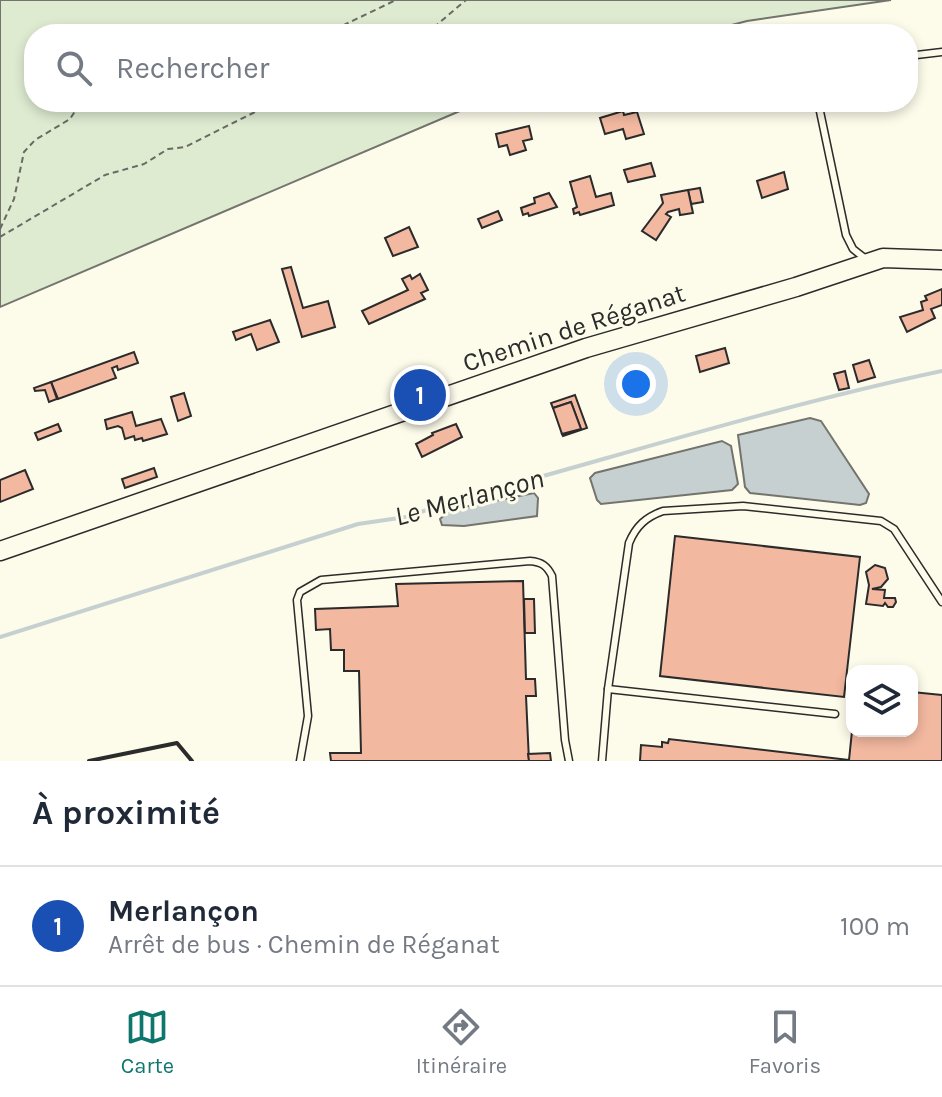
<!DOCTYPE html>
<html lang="fr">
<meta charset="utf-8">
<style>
body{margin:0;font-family:Karla,sans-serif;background:#f2f2f3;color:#1f2937}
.controls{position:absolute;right:24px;bottom:24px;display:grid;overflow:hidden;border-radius:16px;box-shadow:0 4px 12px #0003}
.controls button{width:72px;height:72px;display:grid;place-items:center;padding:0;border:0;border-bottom:2px solid #e0e1e3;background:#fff;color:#1f2937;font:40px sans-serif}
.you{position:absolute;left:636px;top:384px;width:28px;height:28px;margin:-20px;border:6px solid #fff;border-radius:50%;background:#1a73e8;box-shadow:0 0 0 12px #1a73e833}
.badge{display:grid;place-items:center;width:52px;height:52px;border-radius:50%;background:#0f766e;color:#fff;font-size:26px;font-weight:700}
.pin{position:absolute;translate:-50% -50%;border:4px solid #fff;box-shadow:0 2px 8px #0006}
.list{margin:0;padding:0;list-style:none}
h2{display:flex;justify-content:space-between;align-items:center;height:104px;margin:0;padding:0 32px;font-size:34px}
h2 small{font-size:26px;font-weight:400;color:#747a83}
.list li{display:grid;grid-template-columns:52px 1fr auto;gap:24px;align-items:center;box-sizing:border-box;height:120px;padding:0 32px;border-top:2px solid #e0e1e3}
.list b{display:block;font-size:30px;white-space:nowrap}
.list p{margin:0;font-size:26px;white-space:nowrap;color:#747a83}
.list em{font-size:26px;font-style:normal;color:#747a83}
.icon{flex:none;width:44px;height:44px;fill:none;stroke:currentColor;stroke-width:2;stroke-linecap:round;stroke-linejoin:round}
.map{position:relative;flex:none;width:942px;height:761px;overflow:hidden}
.search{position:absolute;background:#fff;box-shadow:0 4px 12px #0003;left:24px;right:24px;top:24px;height:88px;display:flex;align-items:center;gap:20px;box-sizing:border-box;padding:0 28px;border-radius:32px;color:#747a83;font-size:30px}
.sheet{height:224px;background:#fff}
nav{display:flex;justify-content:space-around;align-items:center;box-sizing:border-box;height:112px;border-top:2px solid #e0e1e3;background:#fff;font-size:22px;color:#747a83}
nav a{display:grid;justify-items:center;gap:4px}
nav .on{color:#0f766e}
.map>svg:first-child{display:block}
.green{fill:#deebd1;stroke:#74746e;stroke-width:2}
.water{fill:#c7d0d0;stroke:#74746e;stroke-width:2}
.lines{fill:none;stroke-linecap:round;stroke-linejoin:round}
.stream{stroke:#c7d0d0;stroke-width:4}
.building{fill:#f2b8a0;stroke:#2b2b2b;stroke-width:2}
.lane-casing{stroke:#2b2b2b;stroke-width:9}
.secondary-casing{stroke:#2b2b2b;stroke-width:21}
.path{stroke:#6a6964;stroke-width:2;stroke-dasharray:6 4;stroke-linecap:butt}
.lane{stroke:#fdfbea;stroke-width:6}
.secondary{stroke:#fdfbea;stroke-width:18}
.wall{stroke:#2b2b2b;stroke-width:4}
.labels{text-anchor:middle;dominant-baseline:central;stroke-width:6;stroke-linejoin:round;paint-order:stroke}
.street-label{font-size:26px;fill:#2b2b2b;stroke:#fdfbea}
.water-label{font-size:28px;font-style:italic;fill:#2b2b2b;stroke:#fdfbea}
</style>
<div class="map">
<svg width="942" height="761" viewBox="0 0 942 761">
<rect width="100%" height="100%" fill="#fdfbea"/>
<path class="green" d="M 0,0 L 891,0 L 747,21 L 697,34 L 34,34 L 34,102 L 481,102 L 0,307 Z"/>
<g class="water">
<path d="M 810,418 L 821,421 L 869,494 L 866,503 L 860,505 L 750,493 L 745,487 L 738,435 Z"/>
<path d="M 722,441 L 731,446 L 738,484 L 732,490 L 601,504 L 597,500 L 590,478 L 595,473 Z"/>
<path d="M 534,493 L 538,498 L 537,516 L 464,526 L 442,525 L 440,519 L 450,510 Z"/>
</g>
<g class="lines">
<path class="stream" d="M 0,637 L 358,524 L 406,517 L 453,501 C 616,457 777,406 942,371"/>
</g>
<g class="building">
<path d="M 623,111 L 624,115 L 637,112 L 644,134 L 626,139 L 623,129 L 605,134 L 600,118 Z"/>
<path d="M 529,126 L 532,139 L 523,141 L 526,150 L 510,155 L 507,145 L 499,147 L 496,134 Z"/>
<path d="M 651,163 L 655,176 L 628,182 L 624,170 Z"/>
<path d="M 784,172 L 788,189 L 762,198 L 757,181 Z"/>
<path d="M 590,176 L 596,197 L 611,193 L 614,205 L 580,215 L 579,212 L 574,214 L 573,209 L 577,207 L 570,182 Z"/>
<path d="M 700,188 L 703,202 L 691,204 L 688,190 Z"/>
<path d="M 688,190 L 693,213 L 680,215 L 679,209 L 668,212 L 666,214 L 671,217 L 656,240 L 642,231 L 663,203 L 661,195 Z"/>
<path d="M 549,193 L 557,207 L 529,216 L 528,213 L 523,215 L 521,208 L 535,203 L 534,198 Z"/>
<path d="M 498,211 L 502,220 L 482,228 L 478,219 Z"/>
<path d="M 409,227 L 418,247 L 393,256 L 385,238 Z"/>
<path d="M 291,267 L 303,308 L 328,301 L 335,327 L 302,337 L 282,269 Z"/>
<path d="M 420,274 L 428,290 L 421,293 L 425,299 L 369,324 L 362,311 L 408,290 L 402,279 L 410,275 L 412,279 Z"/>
<path d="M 942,289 L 942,305 L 931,309 L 935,318 L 907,332 L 900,317 L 923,310 L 921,302 L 927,300 L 925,296 Z"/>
<path d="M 270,320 L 279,342 L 257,350 L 251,334 L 236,340 L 233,332 Z"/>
<path d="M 725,348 L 729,363 L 700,372 L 696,356 Z"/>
<path d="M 134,352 L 138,363 L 118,370 L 117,366 L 112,368 L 116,378 L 58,399 L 51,382 Z"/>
<path d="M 869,360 L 875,377 L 858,382 L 853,365 Z"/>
<path d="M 845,371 L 849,388 L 839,390 L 834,374 Z"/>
<path d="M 51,382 L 57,399 L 49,402 L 45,390 L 35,391 L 34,388 Z"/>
<path d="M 184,393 L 191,416 L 178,421 L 171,397 Z"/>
<path d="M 575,395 L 587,428 L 563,436 L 562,434 L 581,429 L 571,402 L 553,408 L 551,403 Z"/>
<path d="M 571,402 L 581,429 L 562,434 L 553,408 Z"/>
<path d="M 132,412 L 136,426 L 161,419 L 167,434 L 143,441 L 142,438 L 135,440 L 134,436 L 125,439 L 122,428 L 118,426 L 107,429 L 105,420 Z"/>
<path d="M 58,424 L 61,431 L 38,440 L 35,433 Z"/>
<path d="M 456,424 L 462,437 L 422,457 L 416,444 L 433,435 L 432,433 Z"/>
<path d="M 154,468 L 157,477 L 125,488 L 122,479 Z"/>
<path d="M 25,470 L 33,489 L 0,502 L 0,480 Z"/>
<path d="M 675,536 L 860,557 L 844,697 L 660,676 Z"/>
<path d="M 875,565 L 885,568 L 888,579 L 881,587 L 872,589 L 885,590 L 884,598 L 895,598 L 896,602 L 893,607 L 888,607 L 885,603 L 883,606 L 866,604 L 869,585 L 866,572 Z"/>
<path d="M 523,581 L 526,679 L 535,679 L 536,696 L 526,696 L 529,761 L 331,761 L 330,753 L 361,753 L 359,671 L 344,671 L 344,650 L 331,650 L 330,629 L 316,630 L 315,609 L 398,606 L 396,584 Z"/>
<path d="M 524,599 L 534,599 L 535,633 L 525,633 Z"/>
<path d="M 912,692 L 942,695 L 942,761 L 640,761 L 641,745 L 662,747 L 662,742 L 668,743 L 669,739 L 849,760 L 852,731 L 912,731 Z"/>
<path d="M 550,753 L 551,761 L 529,761 L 528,754 Z"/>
</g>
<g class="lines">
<g class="lane-casing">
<g id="lane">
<path d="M 908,56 L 942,52"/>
<path d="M 818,102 L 846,235 L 853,249 L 867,260"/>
<path d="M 608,689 L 835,714"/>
<path d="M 300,761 L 308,716 L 297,600 L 300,592 L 321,580 L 530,561 C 542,562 547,566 552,576 L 565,740 L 569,761"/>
<path d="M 602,761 L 608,689 L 629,543 C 636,526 646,517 663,511 L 743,506 L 881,521 L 894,529 L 942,602"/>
</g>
</g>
<g class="secondary-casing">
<path id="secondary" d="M 0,551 L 586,348 L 796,287 L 883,258 L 942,260"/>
</g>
<g class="path">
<path d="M 325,34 L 396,0"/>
<path d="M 426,34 L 466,0"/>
<path d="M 0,229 L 14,199 L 24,152 L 35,140 L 70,119 L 81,102"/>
<path d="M 0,237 L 105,175 L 144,164 L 168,149 L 185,147 L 275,102"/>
</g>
<use href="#lane" class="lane"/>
<use href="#secondary" class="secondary"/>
<path class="wall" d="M 89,761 L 177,743 L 192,761"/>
</g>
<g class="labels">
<g class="street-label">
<text transform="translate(574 328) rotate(-18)">Chemin de Réganat</text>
</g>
<g class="water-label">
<text transform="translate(469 497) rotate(-15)">Le Merlançon</text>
</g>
</g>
</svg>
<div class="controls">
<button><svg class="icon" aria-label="layers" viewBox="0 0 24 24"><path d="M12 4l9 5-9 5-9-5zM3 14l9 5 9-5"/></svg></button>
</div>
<div class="you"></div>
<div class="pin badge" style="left:420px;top:395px;background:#1a4fb4">1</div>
<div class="search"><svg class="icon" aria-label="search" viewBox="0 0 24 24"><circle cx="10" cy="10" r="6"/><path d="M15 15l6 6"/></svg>Rechercher</div>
</div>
<section class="sheet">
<h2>À proximité<small></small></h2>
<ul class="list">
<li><span class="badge" style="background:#1a4fb4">1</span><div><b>Merlançon</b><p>Arrêt de bus · Chemin de Réganat</p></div><em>100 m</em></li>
</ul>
</section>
<nav>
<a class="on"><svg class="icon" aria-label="map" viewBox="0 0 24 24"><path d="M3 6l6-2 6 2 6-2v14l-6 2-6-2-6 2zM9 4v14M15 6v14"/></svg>Carte</a>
<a><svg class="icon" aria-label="directions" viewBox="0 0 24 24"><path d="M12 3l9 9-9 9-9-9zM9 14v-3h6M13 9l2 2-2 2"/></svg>Itinéraire</a>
<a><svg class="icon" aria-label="saved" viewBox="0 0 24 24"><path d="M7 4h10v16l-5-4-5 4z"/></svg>Favoris</a>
</nav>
